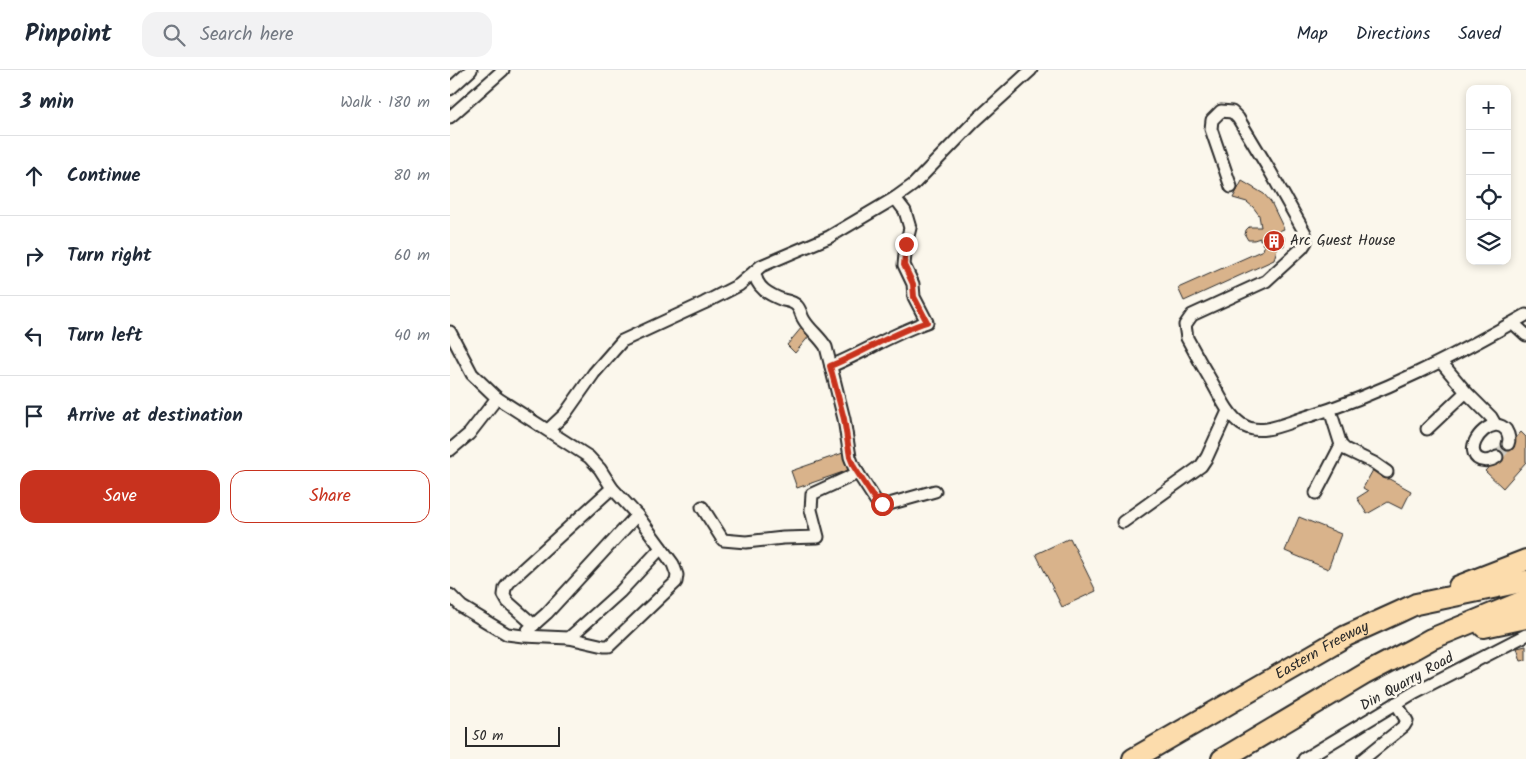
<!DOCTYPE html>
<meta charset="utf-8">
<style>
body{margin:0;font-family:Kalam,sans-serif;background:#f2f2f3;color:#1f2937}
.controls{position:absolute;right:15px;top:15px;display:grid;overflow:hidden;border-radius:10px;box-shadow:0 2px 8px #0003}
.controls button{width:45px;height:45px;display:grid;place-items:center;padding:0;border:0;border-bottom:1px solid #e0e1e3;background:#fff;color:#1f2937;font:25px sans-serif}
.scale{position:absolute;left:15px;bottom:12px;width:95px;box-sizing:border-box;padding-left:5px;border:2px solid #2b2b2b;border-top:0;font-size:14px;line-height:18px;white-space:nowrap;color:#2b2b2b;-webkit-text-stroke:4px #fbf7ec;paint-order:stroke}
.stop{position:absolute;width:15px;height:15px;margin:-11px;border:4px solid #c8321e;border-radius:50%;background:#fff}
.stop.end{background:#c8321e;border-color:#fff;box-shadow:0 1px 5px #0008}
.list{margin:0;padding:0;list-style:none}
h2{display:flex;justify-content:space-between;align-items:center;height:65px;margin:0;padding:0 20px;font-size:21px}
h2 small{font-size:16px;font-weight:400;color:#747a83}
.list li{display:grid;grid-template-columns:32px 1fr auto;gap:15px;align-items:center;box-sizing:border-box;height:80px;padding:0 20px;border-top:1px solid #e0e1e3}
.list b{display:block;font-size:19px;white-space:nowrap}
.list em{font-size:16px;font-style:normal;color:#747a83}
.actions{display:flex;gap:10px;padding:15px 20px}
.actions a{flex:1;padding:11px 0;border:1px solid #c8321e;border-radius:15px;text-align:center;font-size:18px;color:#c8321e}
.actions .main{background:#c8321e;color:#fff}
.icon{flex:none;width:28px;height:28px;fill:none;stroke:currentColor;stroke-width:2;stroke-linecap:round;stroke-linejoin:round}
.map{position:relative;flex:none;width:1076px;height:689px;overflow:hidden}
header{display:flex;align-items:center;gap:30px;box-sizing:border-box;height:70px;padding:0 25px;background:#fff;border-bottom:1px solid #e0e1e3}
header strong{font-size:24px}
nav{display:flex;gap:28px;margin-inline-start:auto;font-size:18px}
.search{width:350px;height:45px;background:#f2f2f3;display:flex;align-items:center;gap:12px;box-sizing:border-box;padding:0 18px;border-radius:15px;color:#747a83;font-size:19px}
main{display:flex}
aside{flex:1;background:#fff}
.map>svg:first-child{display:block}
.building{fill:#d9b38b;stroke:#2b2b2b}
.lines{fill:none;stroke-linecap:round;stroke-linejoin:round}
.minor-tunnel{stroke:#d1cec5;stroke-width:11;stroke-dasharray:11 5.5;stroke-linecap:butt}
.minor-casing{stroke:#2b2b2b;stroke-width:15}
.motorway-casing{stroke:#2b2b2b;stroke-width:24}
.minor{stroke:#fbf7ec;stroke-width:11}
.motorway{stroke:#fcdcac;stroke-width:20}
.route{stroke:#c8321e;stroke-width:6}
.labels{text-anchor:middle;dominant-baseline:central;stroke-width:5;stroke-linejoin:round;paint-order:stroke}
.poi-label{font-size:15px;fill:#2b2b2b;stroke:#fbf7ec;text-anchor:start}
.street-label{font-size:15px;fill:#2b2b2b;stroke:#fbf7ec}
</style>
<header>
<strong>Pinpoint</strong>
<div class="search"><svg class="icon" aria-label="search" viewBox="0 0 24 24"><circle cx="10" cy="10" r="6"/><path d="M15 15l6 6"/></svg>Search here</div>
<nav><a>Map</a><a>Directions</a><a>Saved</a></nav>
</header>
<main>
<aside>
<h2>3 min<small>Walk · 180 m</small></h2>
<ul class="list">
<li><svg class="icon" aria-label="ahead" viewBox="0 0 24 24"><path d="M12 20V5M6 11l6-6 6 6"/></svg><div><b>Continue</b></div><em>80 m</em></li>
<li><svg class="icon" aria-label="right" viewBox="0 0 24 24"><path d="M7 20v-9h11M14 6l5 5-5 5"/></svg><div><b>Turn right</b></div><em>60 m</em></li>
<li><svg class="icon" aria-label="left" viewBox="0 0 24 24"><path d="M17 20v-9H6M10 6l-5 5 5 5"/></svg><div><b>Turn left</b></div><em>40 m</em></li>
<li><svg class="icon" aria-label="arrive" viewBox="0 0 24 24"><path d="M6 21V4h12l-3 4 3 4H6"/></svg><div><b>Arrive at destination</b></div></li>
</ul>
<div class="actions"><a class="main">Save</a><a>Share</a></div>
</aside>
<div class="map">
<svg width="1076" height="689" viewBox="0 0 1076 689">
<rect width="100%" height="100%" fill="#fbf7ec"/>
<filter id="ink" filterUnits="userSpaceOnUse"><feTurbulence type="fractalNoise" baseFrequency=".02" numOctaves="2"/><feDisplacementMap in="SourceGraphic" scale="10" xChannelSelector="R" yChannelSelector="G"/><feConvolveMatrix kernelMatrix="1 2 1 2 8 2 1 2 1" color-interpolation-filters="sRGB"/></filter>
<g filter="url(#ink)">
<g class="building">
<path d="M 792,111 L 814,124 L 821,132 L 834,159 L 829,161 L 830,166 L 834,167 L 834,176 L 828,175 L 824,190 L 734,231 L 728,218 L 813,180 L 815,174 L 813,175 L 812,173 L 815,172 L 814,169 L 810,170 L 810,168 L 804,170 L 798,170 L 795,165 L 796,160 L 799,157 L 811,157 L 809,145 L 803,137 L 797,132 L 783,128 Z"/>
<path d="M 352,257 L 360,265 L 345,283 L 337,275 Z"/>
<path d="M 1071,362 L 1076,367 L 1076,392 L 1053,418 L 1035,401 L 1048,387 L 1045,385 L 1054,375 L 1057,378 Z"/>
<path d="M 393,383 L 399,400 L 347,418 L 341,401 Z"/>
<path d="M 923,400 L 961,421 L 952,439 L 938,432 L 917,444 L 907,428 L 918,421 L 913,418 Z"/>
<path d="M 849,447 L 891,464 L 878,499 L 835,481 Z"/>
<path d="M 620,468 L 646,521 L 612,537 L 586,484 Z"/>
<path d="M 1076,576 L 1076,590 L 1071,591 L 1067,578 Z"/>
</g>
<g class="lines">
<path class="minor-tunnel" d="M 1047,387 L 1058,374"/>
<g class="minor-casing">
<g id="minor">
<path d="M 0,19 L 21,0"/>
<path d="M 0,47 L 53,0"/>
<path d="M 781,117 L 761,59 L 762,50 L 771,41 L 782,42 L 788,48 L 820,101 L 855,163 L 856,172 L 852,178 L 816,211 L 742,245 L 735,255 L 737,268 C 745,283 754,299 763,314 C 771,328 778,345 791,354 C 809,367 834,354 853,348 C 932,324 1004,286 1076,245"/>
<path d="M 305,201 C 305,218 320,225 333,230 C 338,231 344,232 347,236 C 351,240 351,246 354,250 C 360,260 370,267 376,277 L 394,349 L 400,387 L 404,397 L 426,431 L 432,434 L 439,434 L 485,421"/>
<path d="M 1063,253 L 1076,265"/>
<path d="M 0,262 L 22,304 L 47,328 L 139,387 L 150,399 L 162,418 L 187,445 L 223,494 L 227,505 L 226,512 L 159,576 L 154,576 L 119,568 L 73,566 L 57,564 L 12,537 L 0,525"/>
<path d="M 991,292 L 1016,322 L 1041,347 L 1045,354"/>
<path d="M 381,296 C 413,283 444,263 477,252 L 464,227 L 463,214 L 454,195 L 456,174 L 460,158 L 455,141 L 445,128"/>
<path d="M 880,340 L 891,375 L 895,379 L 924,393 L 937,402"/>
<path d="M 977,359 L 1016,322"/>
<path d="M 98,360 L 115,344 L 144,303 L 172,271 L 254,233 L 289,215 L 311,196 L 379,167 L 445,128 L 463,115 L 524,52 L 581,0"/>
<path d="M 0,380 L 19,364 L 47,328"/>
<path d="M 1047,387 C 1040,392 1027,393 1024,383 C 1019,369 1044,345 1056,360 C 1059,365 1060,369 1058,374"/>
<path d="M 866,423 L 891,375"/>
<path d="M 252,437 L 273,470 L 296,472 L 333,468 L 368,467 L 361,440 L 362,424 L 408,403"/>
<path d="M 673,452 L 751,396 L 757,387 L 778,341"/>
<path d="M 84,555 L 58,532 L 54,525 L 55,518 L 61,510 L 162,418"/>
<path d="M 78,560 L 97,543 L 187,445"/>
<path d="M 119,568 L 170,522 L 211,478"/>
<path d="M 854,689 L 965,622 L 1076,565"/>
<path d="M 913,689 L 954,656 L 957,651 L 946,633"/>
</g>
</g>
<g class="motorway-casing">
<g id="motorway">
<path d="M 1009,516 L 1076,490"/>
<path d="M 1034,557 L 1076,548"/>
<path id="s1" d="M 683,689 L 896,566 L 949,542 L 966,534 L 1076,511"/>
<path d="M 772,689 L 915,604 L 965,578 L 981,569 L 1076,530"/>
</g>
</g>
<use href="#minor" class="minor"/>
<use href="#motorway" class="motorway"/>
</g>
</g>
<g class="lines" filter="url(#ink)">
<path class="route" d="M 432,434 L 426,431 L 422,425 L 404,397 L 400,387 L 394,349 L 380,296 C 413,283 444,262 477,252 L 464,227 L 463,214 L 454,195 L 456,174"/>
</g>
<defs>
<g id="building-disc" transform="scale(1.125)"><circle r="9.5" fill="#c8321e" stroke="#fbf7ec"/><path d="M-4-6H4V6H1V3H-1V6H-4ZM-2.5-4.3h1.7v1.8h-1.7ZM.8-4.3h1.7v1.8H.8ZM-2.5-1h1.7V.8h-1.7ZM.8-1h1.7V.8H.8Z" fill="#fff"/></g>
</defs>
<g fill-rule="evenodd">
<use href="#building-disc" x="824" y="171"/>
</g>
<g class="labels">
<g class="poi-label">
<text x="840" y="171">Arc Guest House</text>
</g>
<g class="street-label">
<text stroke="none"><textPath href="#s1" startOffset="218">Eastern Freeway</textPath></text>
<text transform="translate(957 612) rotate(-29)">Din Quarry Road</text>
</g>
</g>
</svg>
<div class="controls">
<button>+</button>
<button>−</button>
<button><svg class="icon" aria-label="locate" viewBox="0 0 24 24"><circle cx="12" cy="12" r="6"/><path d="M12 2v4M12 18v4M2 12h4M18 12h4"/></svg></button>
<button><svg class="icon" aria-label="layers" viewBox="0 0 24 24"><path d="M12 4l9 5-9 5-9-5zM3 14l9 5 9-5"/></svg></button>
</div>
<div class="scale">50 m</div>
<div class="stop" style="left:432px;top:434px"></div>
<div class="stop end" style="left:456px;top:174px"></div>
</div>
</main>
